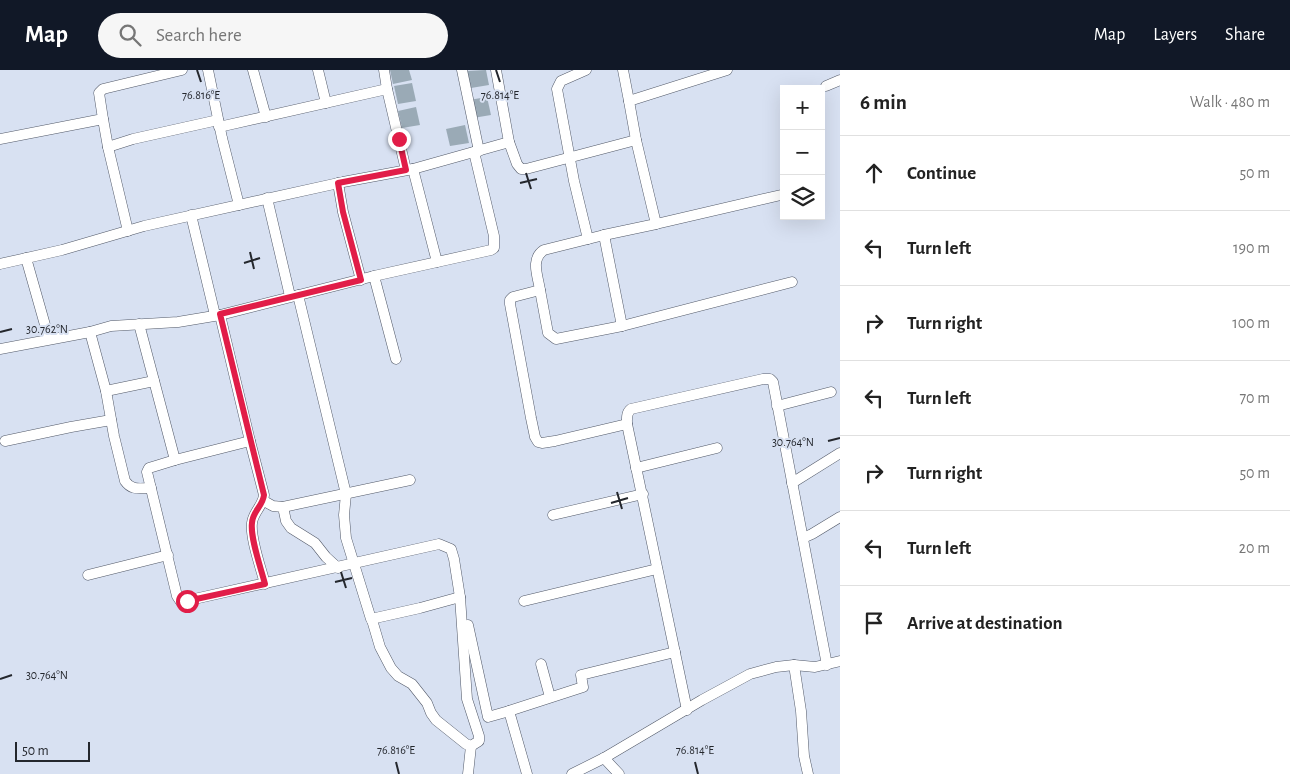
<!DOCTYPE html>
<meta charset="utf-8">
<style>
body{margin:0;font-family:"Alegreya Sans",sans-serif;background:#f6f6f6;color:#222}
.controls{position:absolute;right:15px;top:15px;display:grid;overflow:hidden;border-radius:0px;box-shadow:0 5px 20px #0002}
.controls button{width:45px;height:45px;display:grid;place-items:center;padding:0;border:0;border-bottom:1px solid #e0e0e0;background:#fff;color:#222;font:25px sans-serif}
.scale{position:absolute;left:15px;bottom:12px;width:75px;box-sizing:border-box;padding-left:5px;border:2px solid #24272d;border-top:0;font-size:14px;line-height:18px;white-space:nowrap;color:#24272d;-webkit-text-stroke:4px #d8e1f2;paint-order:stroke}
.stop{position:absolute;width:15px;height:15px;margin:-11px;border:4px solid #e11d48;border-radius:50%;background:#fff}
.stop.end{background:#e11d48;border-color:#fff;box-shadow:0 1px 5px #0008}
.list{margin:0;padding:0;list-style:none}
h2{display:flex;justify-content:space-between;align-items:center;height:65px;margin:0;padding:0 20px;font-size:21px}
h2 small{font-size:16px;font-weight:400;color:#767676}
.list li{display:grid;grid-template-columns:32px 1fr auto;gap:15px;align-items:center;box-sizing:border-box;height:75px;padding:0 20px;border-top:1px solid #e0e0e0}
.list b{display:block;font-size:19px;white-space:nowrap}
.list em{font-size:16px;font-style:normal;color:#767676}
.icon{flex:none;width:28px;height:28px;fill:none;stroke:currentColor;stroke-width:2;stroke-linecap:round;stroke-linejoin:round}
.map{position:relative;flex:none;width:840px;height:704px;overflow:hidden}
header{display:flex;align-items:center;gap:30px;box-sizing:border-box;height:70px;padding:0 25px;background:#111827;color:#fff}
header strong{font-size:24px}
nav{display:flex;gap:28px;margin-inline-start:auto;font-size:18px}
.search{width:350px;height:45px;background:#f6f6f6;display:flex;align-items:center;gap:12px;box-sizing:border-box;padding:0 18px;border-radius:28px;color:#767676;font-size:19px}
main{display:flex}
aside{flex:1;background:#fff}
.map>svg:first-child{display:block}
.building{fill:#9aaab6}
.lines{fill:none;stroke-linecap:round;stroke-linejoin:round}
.minor-casing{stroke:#525968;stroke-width:11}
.minor{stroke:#fff;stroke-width:10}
.route{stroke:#e11d48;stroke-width:6}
.ticks{fill:none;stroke:#24272d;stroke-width:2}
.ticks-label{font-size:12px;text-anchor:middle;fill:#24272d;stroke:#d8e1f2;stroke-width:4;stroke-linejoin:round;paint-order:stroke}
</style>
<header>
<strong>Map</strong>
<div class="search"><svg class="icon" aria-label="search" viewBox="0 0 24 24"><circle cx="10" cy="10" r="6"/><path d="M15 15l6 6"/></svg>Search here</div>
<nav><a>Map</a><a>Layers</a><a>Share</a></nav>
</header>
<main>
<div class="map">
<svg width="840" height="704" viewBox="0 0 840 704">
<rect width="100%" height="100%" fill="#d8e1f2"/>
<g class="building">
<path d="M 390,0 L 409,0 L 412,10 L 393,14 Z"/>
<path d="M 486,0 L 489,15 L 471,18 L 467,1 Z"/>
<path d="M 412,13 L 416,31 L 398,34 L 394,16 Z"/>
<path d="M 487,27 L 491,45 L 473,48 L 469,30 Z"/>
<path d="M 416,37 L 420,55 L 402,58 L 398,41 Z"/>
<path d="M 465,55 L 469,73 L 450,76 L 446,59 Z"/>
</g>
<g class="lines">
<g class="minor-casing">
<g id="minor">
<path d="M 208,0 L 222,68 L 239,135"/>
<path d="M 253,0 L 266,47"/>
<path d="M 318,0 L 326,33"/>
<path d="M 384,0 L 387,19"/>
<path d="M 462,0 L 479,81"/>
<path d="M 496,0 L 509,72"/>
<path d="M 586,0 L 561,11 L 557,19 L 574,111 L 588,169 L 544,180 C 530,189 538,206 540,220 L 513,227 L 510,230 L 510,234 L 531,348 L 535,367 L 538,372 L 542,373 L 555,371 L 627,354"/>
<path d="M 623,0 L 629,31"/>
<path d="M 826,16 L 840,10"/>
<path d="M 103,49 L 108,77 L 128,161"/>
<path d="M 219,57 L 387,19 L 406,100"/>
<path d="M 0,69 L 103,49 L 99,23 L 103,19 L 182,0"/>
<path d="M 108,77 L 133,69 L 218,50"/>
<path d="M 413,99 L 437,192"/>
<path d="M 338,113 L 343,142 L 361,210"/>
<path d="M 267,128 L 290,226"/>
<path d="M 191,145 L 215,245"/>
<path d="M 656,154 L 781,125"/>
<path d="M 604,165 L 656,154 L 636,70"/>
<path d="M 26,188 L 49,269"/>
<path d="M 0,194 L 62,180 L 144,156 L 343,112 L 413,99 L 509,72 L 517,94 L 521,99 L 526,99 L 636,70 L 629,31 L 727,0"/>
<path d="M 374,206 L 491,180 L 494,178 L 494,166 L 474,82"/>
<path d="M 540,220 L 548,263 L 556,269 L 622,256 L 604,165 L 588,169"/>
<path d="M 298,225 L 346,424 L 344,445 L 346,468 L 371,549 L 420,538 L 460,527"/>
<path d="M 139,254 L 175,390 L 250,371 L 220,245"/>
<path d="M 622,256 L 792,212"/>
<path d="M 90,262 L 106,321 L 114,366 L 125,411 C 132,421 140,418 151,418"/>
<path d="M 0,279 L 90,262 L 111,256 L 178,252 L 220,245 L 374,206 L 396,289"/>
<path d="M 106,321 L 154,311"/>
<path d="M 777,336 L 831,322"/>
<path d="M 5,371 L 71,357 L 111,350"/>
<path d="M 250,371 L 264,425 C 263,436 253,442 252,453 C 250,468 261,498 265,514"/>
<path d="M 175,390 L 149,398 L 147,402 L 177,526 L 181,532 L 439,474 L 451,479 L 454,489 L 460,527 L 467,629 L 479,666 L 479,671 L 471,676 L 466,674 L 436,650 L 431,643 L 427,633 L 412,614 L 398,606 L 391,598 L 380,577 L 372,550"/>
<path d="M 636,398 L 717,378"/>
<path d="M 792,413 L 840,383"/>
<path d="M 264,431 L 273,436 L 283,437 L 286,451 L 291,458 L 315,473 L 326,487 L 338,498"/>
<path d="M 283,437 L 410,410"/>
<path d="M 553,445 L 643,424"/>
<path d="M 803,468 L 812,464 L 840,447"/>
<path d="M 88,505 L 168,485"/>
<path d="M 524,531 L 657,499"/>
<path d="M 468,555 L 488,647 L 509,641 L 527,704"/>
<path d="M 541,594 L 550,627"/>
<path d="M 794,595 L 801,641 L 804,686 L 808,704"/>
<path d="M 687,640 L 627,354 C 627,348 626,343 631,339 L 763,309 L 770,309 L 773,312 L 827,595"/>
<path d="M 509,641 L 583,617 L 581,605 L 675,582"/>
<path d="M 604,688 L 619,704"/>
<path d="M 468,704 L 471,676"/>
<path d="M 572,704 L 604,688 L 702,630 L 750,604 L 776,597 L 794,595 L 815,597 L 840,591"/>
</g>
</g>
<use href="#minor" class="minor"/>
</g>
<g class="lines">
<path class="route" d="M 187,531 L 265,514 C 261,498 250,468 252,453 C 252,442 263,436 264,425 L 220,244 L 361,210 L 343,142 L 338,113 L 406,100 L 399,69"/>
</g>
<path class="ticks" d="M 197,0 L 201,12M 496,0 L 500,12M 526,103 L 531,119M 520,113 L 537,109M 250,182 L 254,199M 244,193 L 260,188M 0,262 L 12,259M 828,371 L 840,368M 617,422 L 622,439M 611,433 L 628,428M 341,502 L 346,518M 335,512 L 352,508M 0,609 L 12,605M 396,692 L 399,704M 695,692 L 698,704"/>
<g class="ticks-label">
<text x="201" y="29">76.816°E</text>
<text x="500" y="29">76.814°E</text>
<text x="47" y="263">30.762°N</text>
<text x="793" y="376">30.764°N</text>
<text x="47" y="609">30.764°N</text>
<text x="396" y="684">76.816°E</text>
<text x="695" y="684">76.814°E</text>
</g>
</svg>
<div class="controls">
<button>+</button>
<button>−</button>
<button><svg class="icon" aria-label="layers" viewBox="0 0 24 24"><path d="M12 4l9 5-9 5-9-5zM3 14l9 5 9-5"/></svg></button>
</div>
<div class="scale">50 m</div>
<div class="stop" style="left:187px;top:531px"></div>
<div class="stop end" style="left:399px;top:69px"></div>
</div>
<aside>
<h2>6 min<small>Walk · 480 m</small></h2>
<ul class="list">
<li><svg class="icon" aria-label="ahead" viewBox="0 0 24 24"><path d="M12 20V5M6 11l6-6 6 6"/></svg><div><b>Continue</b></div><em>50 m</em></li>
<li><svg class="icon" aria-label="left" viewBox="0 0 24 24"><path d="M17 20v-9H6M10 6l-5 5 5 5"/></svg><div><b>Turn left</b></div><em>190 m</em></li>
<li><svg class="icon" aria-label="right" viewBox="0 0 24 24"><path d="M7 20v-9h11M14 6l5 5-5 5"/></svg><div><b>Turn right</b></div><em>100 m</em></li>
<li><svg class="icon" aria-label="left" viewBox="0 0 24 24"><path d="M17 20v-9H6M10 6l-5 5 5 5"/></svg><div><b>Turn left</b></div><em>70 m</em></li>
<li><svg class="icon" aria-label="right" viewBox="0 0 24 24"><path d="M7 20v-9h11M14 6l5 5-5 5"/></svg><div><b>Turn right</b></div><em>50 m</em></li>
<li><svg class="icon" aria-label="left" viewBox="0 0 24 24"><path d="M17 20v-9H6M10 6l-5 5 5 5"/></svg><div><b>Turn left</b></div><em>20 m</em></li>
<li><svg class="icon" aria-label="arrive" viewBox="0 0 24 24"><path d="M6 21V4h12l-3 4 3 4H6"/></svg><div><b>Arrive at destination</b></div></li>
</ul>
</aside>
</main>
